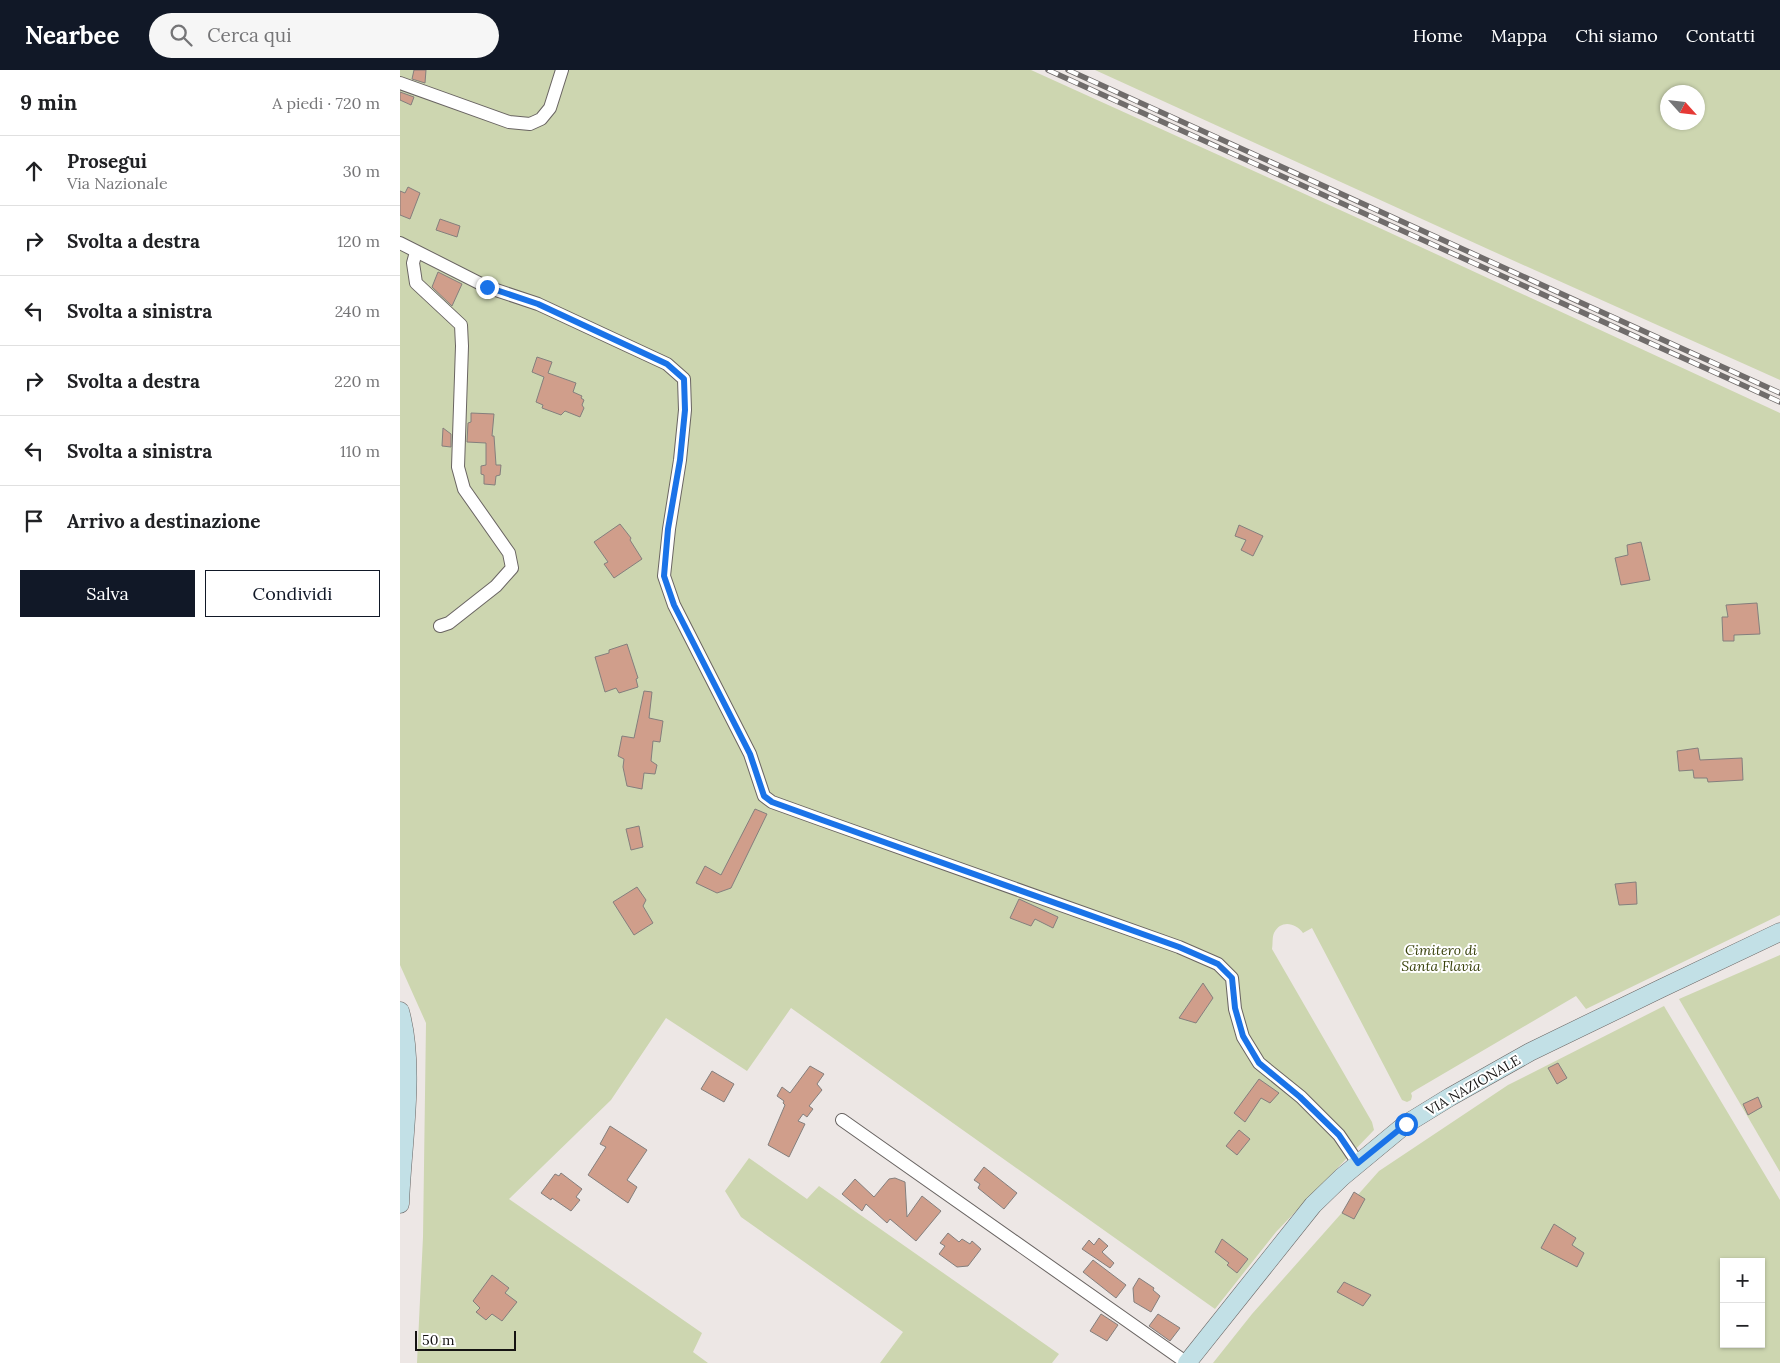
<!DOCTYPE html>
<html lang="it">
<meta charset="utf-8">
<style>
body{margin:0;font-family:Lora,serif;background:#f6f6f6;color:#202124}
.controls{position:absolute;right:15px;bottom:15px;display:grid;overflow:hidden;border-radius:0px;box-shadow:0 1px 4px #0004}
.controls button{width:45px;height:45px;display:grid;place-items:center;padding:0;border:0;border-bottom:1px solid #e0e0e0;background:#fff;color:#202124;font:25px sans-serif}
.compass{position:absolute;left:1260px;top:15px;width:45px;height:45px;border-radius:50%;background:#fff;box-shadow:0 1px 4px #0004;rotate:117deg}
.scale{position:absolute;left:15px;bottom:12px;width:101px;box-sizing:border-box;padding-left:5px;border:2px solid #151312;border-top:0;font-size:14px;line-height:18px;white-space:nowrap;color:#151312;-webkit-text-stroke:4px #fff;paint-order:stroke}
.stop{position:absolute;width:15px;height:15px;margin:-11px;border:4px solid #1a73e8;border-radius:50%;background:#fff}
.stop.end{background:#1a73e8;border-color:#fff;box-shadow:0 1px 5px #0008}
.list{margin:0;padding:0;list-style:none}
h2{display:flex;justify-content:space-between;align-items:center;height:65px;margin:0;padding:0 20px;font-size:21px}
h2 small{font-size:16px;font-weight:400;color:#757577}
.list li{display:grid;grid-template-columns:32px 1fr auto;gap:15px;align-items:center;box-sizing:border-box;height:70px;padding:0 20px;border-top:1px solid #e0e0e0}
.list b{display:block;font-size:19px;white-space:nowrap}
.list p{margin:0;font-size:16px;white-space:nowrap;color:#757577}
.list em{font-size:16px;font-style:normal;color:#757577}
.actions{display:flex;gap:10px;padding:15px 20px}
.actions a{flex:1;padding:11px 0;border:1px solid #111827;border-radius:0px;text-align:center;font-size:18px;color:#111827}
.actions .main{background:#111827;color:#fff}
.icon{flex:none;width:28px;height:28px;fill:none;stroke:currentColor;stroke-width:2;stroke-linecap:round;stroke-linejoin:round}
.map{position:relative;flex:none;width:1380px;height:1293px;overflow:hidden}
header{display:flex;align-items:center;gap:30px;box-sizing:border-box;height:70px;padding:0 25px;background:#111827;color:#fff}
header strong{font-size:24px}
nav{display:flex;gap:28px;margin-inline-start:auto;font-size:18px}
.search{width:350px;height:45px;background:#f6f6f6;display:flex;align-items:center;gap:12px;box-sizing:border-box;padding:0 18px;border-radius:28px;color:#757577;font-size:19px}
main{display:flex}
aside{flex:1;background:#fff}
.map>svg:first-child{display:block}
.green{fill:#cdd6b0;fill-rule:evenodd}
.building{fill:#d09e8b;stroke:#847f7d}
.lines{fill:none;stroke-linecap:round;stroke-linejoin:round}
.minor-casing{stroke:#696462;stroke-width:14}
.secondary-casing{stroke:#696462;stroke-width:19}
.minor{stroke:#fff;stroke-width:12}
.secondary{stroke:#c2e0e6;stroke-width:18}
.rail-casing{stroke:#706c6b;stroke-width:5.5}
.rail{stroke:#fff;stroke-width:4;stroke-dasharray:11;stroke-linecap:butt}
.route{stroke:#1a73e8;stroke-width:6}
.labels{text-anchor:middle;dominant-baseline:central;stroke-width:4;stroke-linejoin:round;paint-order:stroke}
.park-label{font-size:14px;font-style:italic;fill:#38410a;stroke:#fff}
.street-label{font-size:14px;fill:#151312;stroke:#fff}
</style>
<header>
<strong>Nearbee</strong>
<div class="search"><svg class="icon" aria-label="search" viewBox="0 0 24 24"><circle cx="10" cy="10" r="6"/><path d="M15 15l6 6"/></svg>Cerca qui</div>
<nav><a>Home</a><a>Mappa</a><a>Chi siamo</a><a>Contatti</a></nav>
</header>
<main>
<aside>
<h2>9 min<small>A piedi · 720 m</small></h2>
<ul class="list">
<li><svg class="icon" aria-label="ahead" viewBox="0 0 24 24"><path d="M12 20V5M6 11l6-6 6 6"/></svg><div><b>Prosegui</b><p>Via Nazionale</p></div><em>30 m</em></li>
<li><svg class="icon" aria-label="right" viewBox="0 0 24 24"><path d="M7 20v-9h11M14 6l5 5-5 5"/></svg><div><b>Svolta a destra</b></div><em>120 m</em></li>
<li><svg class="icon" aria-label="left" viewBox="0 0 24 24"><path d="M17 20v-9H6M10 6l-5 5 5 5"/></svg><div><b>Svolta a sinistra</b></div><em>240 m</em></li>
<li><svg class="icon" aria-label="right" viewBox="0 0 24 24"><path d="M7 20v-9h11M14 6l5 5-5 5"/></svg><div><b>Svolta a destra</b></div><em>220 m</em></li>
<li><svg class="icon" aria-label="left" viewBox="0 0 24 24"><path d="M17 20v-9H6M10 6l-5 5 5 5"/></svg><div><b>Svolta a sinistra</b></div><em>110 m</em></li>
<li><svg class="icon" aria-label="arrive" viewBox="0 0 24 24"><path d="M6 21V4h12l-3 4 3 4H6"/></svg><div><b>Arrivo a destinazione</b></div></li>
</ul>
<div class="actions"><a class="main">Salva</a><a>Condividi</a></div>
</aside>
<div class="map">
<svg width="1380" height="1293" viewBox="0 0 1380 1293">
<rect width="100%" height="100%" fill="#ede7e5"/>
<g class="green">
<path d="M 0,0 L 631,0 L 971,154 L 1380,343 L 1380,845 L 1186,939 L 1176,926 L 1014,1021 L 1011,1023 L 1012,1026 L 1011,1030 L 1007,1032 L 1002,1030 L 912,858 L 903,863 C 896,853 881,849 874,863 C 872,867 873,874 872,879 L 972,1052 L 974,1060 L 876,1162 L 815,1239 L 391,938 L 347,1001 L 266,948 L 211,1030 L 109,1129 L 302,1263 L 293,1282 L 308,1293 L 17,1293 L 23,1167 L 26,953 L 0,895 Z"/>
<path d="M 695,0 L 1380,0 L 1380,310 L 1090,180 ZM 1298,22 L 1298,52 L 1268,52 L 1268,22 Z"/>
<path d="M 1380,885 L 1380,1102 L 1279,929 Z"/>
<path d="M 1264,936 L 1380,1130 L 1380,1293 L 813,1293 L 852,1244 L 979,1101 L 1108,1015 ZM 1324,1192 L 1361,1192 L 1361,1274 L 1324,1274 Z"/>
<path d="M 349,1088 L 407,1129 L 419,1116 L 659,1284 L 652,1293 L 480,1293 L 503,1262 L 341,1147 L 325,1121 Z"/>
</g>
<g class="building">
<path d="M 14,0 L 26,0 L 25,13 L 12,9 Z"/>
<path d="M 0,22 L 14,27 L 11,35 L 0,30 Z"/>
<path d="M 8,117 L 20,123 L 10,149 L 0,145 L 0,121 L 5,123 Z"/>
<path d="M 40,149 L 60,156 L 57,167 L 36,160 Z"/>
<path d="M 38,202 L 62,214 L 52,236 L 32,217 Z"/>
<path d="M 137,287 L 152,292 L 148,303 L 176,313 L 173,322 L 182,326 L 181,328 L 184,330 L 182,335 L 184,338 L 180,347 L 165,341 L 161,345 L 142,338 L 143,335 L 136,332 L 144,307 L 132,302 Z"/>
<path d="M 71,343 L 94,344 L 92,366 L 94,366 L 96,395 L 101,395 L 100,405 L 96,406 L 95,415 L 84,414 L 84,405 L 81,404 L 81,396 L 86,395 L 86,373 L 67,372 L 68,353 L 71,352 Z"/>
<path d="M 43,358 L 51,364 L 51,377 L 42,376 Z"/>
<path d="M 220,454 L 231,468 L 230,470 L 242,489 L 214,508 L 204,494 L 208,492 L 194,472 Z"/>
<path d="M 839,455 L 863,466 L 853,486 L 841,480 L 846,470 L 835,466 Z"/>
<path d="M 1241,472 L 1250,510 L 1221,515 L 1215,488 L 1228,485 L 1227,475 Z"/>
<path d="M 1357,533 L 1360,564 L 1334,565 L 1334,571 L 1323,571 L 1322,547 L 1328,547 L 1326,535 Z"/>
<path d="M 227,574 L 238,608 L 236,609 L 238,617 L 219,623 L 216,618 L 205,622 L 195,587 L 209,583 L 209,580 Z"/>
<path d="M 244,621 L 252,622 L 249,648 L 263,651 L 260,672 L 253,671 L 251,691 L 257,695 L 255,704 L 244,703 L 242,719 L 227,716 L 223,697 L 224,689 L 218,686 L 222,666 L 234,668 Z"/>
<path d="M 1298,678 L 1300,690 L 1342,688 L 1343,710 L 1308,712 L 1307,708 L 1294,708 L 1293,700 L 1279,701 L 1277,681 Z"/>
<path d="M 355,739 L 367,744 L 331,818 L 317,823 L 296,813 L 305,796 L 321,805 Z"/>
<path d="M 239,756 L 243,777 L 231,780 L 226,759 Z"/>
<path d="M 1236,812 L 1237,834 L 1219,835 L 1215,814 Z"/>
<path d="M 237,817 L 246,830 L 243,836 L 253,853 L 234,865 L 213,832 Z"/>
<path d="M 619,829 L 658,847 L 653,858 L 635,849 L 631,856 L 610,848 Z"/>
<path d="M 803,913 L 813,928 L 796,953 L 779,948 Z"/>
<path d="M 1158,993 L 1167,1008 L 1157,1014 L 1148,998 Z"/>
<path d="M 410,996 L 424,1004 L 417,1014 L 422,1020 L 409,1036 L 413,1039 L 407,1047 L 403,1044 L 398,1051 L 405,1054 L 389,1087 L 368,1075 L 385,1035 L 383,1033 L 384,1031 L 377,1026 L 382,1017 L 390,1023 Z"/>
<path d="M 312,1001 L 334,1014 L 324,1032 L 301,1019 Z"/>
<path d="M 859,1009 L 879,1023 L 870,1033 L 861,1028 L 845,1052 L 834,1043 Z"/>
<path d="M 1358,1027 L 1362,1037 L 1348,1045 L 1343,1034 Z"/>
<path d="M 210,1056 L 247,1080 L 227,1110 L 237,1117 L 228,1133 L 188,1105 L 206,1077 L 200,1074 Z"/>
<path d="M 839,1060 L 850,1069 L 837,1085 L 826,1076 Z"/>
<path d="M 584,1097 L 617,1123 L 604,1139 L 578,1118 L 580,1114 L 574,1110 Z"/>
<path d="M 161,1103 L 182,1119 L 176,1127 L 180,1130 L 171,1141 L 152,1128 L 151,1130 L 141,1123 L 155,1104 L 159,1106 Z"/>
<path d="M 495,1108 L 505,1112 L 507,1147 L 522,1126 L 541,1141 L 516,1171 L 490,1149 L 487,1153 L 466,1134 L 462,1141 L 442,1124 L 455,1109 L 474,1127 L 489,1109 Z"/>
<path d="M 954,1122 L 965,1129 L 954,1149 L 942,1143 Z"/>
<path d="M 1154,1154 L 1176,1168 L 1172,1175 L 1184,1183 L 1177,1197 L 1141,1178 Z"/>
<path d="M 548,1163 L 559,1172 L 562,1169 L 570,1174 L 572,1171 L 581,1179 L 568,1196 L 557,1197 L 539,1184 L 545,1176 L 540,1173 Z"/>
<path d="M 699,1168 L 708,1176 L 702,1182 L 714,1193 L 710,1198 L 682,1179 L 689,1170 L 694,1175 Z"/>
<path d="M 822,1169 L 848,1189 L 837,1203 L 827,1195 L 829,1193 L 815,1182 Z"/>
<path d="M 693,1190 L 726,1215 L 716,1228 L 683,1202 Z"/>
<path d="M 92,1205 L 109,1218 L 105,1223 L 117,1232 L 102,1251 L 92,1244 L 86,1250 L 76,1242 L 80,1238 L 73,1231 Z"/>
<path d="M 739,1208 L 754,1218 L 753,1220 L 760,1226 L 751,1242 L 734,1232 L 733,1218 Z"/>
<path d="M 944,1212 L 971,1225 L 963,1236 L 937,1222 Z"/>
<path d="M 701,1244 L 718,1255 L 707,1271 L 690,1261 Z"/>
<path d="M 758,1244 L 780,1258 L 770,1271 L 749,1256 Z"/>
</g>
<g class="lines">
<g class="minor-casing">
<g id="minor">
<path d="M 0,13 L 109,52 L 130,54 L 141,49 L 150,38 L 162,0"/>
<path d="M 0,173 L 87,217 L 138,234 L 267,294 L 284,309 L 285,340 L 280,390 L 269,459 L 264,506 L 274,535 L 350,684 L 364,726 L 372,732 L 422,750 L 779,877 L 818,894 L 832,908 L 835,939 L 843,967 L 859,993 L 901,1027 L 939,1065 L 958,1093"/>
<path d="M 16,182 L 13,193 L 16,213 L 61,255 L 62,276 L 58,397 L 64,419 L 109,483 L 112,498 L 96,516 L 49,553 L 40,556"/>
<path d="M 442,1050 L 787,1293"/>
</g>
</g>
<g class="secondary-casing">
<g id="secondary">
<path d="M 0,941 C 16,998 2,1074 0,1134"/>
<path d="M 787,1293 L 913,1135 L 942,1107 L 1006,1054 L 1050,1027 L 1130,982 L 1262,918 L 1380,862"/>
</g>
</g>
<use href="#minor" class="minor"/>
<use href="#secondary" class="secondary"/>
<g class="rail-casing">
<g id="rail">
<path d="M 648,0 L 1380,332"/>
<path d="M 668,0 L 1380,323"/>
</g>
</g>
<use href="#rail" class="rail"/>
</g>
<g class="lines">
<path class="route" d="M 87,217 L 138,234 L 267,294 L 284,309 L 285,340 L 280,390 L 268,459 L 264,506 L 274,535 L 350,684 L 364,726 L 372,732 L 422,750 L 779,877 L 818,894 L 832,908 L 835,938 L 843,966 L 859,993 L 900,1027 L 939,1065 L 958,1093 L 1006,1054"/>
</g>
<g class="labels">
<g class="park-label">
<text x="1041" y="880">Cimitero di<tspan x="1041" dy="16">Santa Flavia</tspan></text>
</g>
<g class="street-label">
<text transform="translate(1073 1015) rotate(-30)">VIA NAZIONALE</text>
</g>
</g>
</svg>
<div class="controls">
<button>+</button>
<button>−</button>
</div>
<svg class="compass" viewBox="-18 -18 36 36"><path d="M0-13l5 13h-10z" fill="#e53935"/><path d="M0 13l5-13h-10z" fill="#757577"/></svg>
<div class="scale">50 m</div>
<div class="stop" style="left:1006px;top:1054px"></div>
<div class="stop end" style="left:87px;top:217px"></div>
</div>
</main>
